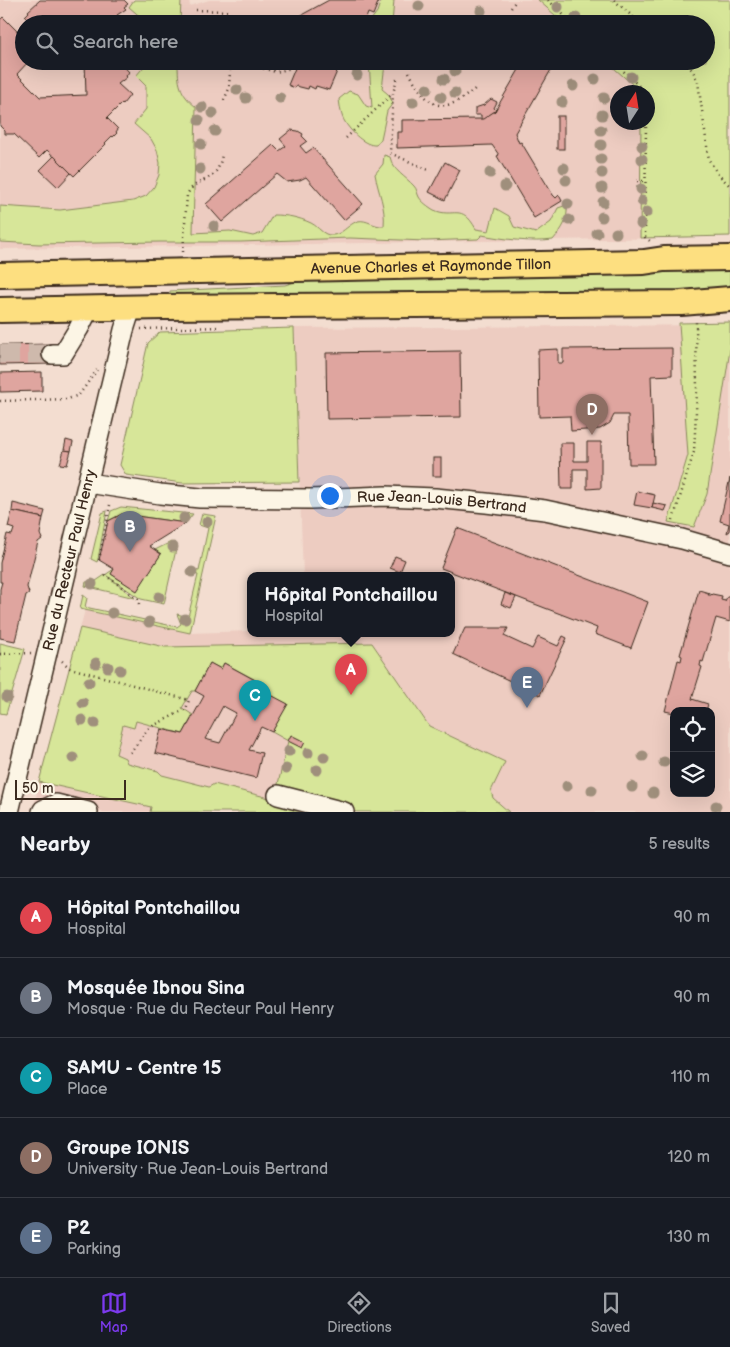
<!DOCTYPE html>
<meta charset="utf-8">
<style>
body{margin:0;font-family:"Balsamiq Sans",sans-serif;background:#242831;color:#f1f3f6}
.controls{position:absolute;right:15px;bottom:15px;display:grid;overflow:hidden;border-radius:10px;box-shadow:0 5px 20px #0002}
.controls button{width:45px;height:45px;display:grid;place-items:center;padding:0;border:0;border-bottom:1px solid #363941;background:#171b24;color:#f1f3f6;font:25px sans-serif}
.compass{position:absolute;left:610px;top:85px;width:45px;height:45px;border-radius:50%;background:#171b24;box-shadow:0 5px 20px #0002;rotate:12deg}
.scale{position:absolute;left:15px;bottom:12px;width:111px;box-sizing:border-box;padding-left:5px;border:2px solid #3b2a1e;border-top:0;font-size:14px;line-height:18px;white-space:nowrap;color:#3b2a1e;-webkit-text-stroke:4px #fcf5e5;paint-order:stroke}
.you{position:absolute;left:329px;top:495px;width:18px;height:18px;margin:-12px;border:4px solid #fff;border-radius:50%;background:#1a73e8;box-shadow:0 0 0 8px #1a73e833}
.badge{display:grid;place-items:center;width:32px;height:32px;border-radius:50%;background:#7c3aed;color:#fff;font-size:16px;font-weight:700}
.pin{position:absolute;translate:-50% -41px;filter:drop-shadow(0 1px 2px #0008)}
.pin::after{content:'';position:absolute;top:26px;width:18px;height:15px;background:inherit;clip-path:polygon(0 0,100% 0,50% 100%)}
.popup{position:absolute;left:247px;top:572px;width:208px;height:65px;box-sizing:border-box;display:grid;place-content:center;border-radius:10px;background:#171b24;filter:drop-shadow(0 1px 4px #0005);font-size:16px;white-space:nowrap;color:#9ea1a6}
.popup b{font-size:19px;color:#f1f3f6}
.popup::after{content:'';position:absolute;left:50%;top:100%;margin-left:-10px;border:10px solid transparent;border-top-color:#171b24}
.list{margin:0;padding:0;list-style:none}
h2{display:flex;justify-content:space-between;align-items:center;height:65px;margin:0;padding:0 20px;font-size:21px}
h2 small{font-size:16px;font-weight:400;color:#9ea1a6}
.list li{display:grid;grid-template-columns:32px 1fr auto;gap:15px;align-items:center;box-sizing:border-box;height:80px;padding:0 20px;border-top:1px solid #363941}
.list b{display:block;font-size:19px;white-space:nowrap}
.list p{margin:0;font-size:16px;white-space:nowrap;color:#9ea1a6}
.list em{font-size:16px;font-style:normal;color:#9ea1a6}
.icon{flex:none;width:28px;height:28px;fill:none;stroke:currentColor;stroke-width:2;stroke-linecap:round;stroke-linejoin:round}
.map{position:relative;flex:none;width:730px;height:812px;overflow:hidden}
.search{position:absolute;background:#171b24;box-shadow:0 5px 20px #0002;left:15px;right:15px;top:15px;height:55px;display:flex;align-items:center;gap:12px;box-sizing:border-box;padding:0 18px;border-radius:28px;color:#9ea1a6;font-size:19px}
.sheet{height:465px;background:#171b24}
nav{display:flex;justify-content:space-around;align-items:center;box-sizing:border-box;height:70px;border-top:1px solid #363941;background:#171b24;font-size:14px;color:#9ea1a6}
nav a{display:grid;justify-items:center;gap:2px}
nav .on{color:#7c3aed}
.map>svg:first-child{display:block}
.built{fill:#edccc1;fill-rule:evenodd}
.green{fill:#d7e699;stroke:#89885c}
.building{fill:#dfa59f;stroke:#3b2a1e;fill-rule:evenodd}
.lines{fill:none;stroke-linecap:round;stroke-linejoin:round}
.minor-tunnel{stroke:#ceb9ac;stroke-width:19;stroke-dasharray:19 9;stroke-linecap:butt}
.minor-casing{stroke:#3b2a1e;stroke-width:22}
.major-casing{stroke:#3b2a1e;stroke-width:28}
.path{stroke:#3b2a1e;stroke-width:2.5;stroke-dasharray:1 4;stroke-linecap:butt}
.minor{stroke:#fcf5e5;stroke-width:19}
.major{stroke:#fddf80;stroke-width:24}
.tree{fill:#9f8f7c}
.labels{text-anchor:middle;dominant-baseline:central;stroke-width:4;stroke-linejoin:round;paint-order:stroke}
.street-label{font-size:15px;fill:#3b2a1e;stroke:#fcf5e5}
</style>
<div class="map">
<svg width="730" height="812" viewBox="0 0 730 812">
<rect width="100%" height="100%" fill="#f3ddd0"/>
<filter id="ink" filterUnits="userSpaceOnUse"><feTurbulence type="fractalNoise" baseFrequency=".02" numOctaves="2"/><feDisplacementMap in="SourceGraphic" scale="10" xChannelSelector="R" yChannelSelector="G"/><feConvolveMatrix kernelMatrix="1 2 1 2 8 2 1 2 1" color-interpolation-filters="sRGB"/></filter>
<g filter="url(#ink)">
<g class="built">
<path d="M 0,0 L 189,0 L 190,6 L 209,0 L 587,0 L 612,24 L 24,24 L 24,61 L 651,61 L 673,238 L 0,249 ZM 618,92 L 648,92 L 648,122 L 618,122 Z"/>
<path d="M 730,325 L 730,812 L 33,812 L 42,768 L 85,610 L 190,633 L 251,631 L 251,634 L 451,634 L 451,576 L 303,576 L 294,328 ZM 674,711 L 711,711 L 711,793 L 674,793 Z"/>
</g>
<g class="green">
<path d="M 134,0 L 181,0 L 180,24 L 142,24 L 144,20 L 129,7 Z"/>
<path d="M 381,0 L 394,0 L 392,24 L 368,24 L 377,12 Z"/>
<path d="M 538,0 L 730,0 L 730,236 L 640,238 L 641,123 L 648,122 L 648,92 L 641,92 L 606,61 L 706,61 L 706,24 L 565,24 Z"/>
<path d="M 144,61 L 178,61 C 178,83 179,93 196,107 L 193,233 L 230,231 L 253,236 L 262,233 L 273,215 C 286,215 298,217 311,223 C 316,225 321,232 326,234 C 340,239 346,225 358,221 C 367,219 374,227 384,226 C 386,207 378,192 375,174 L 383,164 L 384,155 L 390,157 C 393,171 405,176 414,186 C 417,189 417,193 419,197 C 422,202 429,207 434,210 C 454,219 461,202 476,229 L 489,231 L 495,208 L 509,216 L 514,227 L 536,233 L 551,222 L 558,208 L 567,205 C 568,221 563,228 553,240 C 533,243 502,239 482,235 L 478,239 L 426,241 L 350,238 L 241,242 L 160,242 L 39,244 L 0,242 L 0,206 L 60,210 L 133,201 L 146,196 L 154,187 L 159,175 L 160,163 L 157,150 L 151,139 L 134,124 L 146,109 L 146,86 L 136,76 L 146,64 Z"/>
<path d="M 369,61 L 388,61 L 385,64 L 382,89 L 388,94 L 393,103 L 387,111 L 381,139 L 376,145 C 365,146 351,132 345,122 C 341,116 340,107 339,99 L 349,91 L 358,94 L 366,106 L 372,108 Z"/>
<path d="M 730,263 L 730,291 L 170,300 L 170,291 L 285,285 L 318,275 Z"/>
<path d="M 730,322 L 730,350 L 707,494 L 694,527 L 668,522 L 688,455 L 679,323 Z"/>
<path d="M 294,328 L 299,482 L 182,483 L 126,475 L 120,465 L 148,343 L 160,332 Z"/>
<path d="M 121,507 L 193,514 L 186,523 L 122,514 L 108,521 L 111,511 Z"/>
<path d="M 107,511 L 98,559 L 97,562 L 91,559 L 102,513 Z"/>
<path d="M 202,514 L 216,516 L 190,633 L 80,609 L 83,595 L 87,598 L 85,607 L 177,627 L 181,624 L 177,614 L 188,617 L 198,575 L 188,573 L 189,569 L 199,571 L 208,528 L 199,525 Z"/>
<path d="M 171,542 L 177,545 L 164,604 L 141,599 L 107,576 L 135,598 L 85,586 L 86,582 L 92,581 L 93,583 L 114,569 L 111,574 L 137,590 L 161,554 L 155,550 Z"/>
<path d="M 80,628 L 165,647 L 372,643 L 429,726 L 505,762 L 491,791 L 493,798 L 509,812 L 356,812 L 279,791 L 278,784 L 288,741 L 272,732 L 287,704 L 252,685 L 254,679 L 224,663 L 221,669 L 210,663 L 195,691 L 192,691 L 182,708 L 193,715 L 183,734 L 136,721 L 134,728 L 123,725 L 116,754 L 125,758 L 127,763 L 158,771 L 162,775 L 209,787 L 214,784 L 325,812 L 150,812 L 151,807 L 39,782 Z"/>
<path d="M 0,643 L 25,649 L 6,714 L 0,713 Z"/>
</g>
<g class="building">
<path d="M 40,0 L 124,0 L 128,4 L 124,7 L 126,9 L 117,15 L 126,24 L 32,24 L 32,23 L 25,16 L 29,12 L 28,11 Z"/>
<path d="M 329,0 L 379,0 L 373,15 L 368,13 L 364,24 L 285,24 Z"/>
<path d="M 3,17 L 21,35 L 24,32 L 24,61 L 29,61 L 17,74 L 40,97 L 86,95 L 85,61 L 119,61 L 129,72 L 126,76 L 127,77 L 118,84 L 130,95 L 123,104 L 122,103 L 107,118 L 118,129 L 116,132 L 117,133 L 113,137 L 112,136 L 105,143 L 106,144 L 74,176 L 47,150 L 39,158 L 14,134 L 5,134 L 5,131 L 0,126 L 0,20 Z"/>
<path d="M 268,61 L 294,61 L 285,65 L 279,66 Z"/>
<path d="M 298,61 L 339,61 L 341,62 L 329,90 L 316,86 L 315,89 L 309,86 L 308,89 L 296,86 L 295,88 L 288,85 Z"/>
<path d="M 524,61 L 556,61 L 515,133 L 519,143 L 521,142 L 553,195 L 556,198 L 559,195 L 562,201 L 534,218 L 497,156 L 499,155 L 492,145 L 397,148 L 397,132 L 402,132 L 402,120 L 481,119 L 495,111 Z"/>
<path d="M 491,99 L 497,102 L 494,108 L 496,110 L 495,111 L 483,119 L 481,119 L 481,115 L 475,115 L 475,108 L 484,105 Z"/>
<rect x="557" y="116" width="7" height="33"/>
<path d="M 291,130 L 298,131 L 303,134 L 302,136 L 307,141 L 300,146 L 306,153 L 313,148 L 363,204 L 344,220 L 306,177 L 300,180 L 287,182 L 277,174 L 222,222 L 206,204 L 273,145 L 279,151 L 286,146 L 280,139 Z"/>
<path d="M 54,156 L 71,173 L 58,187 L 40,170 Z"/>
<path d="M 445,162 L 460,170 L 445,200 L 429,192 Z"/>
<path d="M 52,344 L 52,364 L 0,365 L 0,345 Z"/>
<path d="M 672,348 L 672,375 L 651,376 L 654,464 L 629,464 L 628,415 L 614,415 L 610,423 L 600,429 L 571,431 L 570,416 L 539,417 L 538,350 L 558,349 L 558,363 L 563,363 L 563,349 Z"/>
<path d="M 460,351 L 461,417 L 327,419 L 326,353 Z"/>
<path d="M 42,372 L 42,391 L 0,392 L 0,373 Z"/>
<path d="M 66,440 L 73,442 L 71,451 L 64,450 Z"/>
<path d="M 587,442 L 601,442 L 601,488 L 587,489 L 587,469 L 573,469 L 573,489 L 561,489 L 560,443 L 574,443 L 574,461 L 587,461 Z"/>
<path d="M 64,450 L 71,451 L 67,465 L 60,464 Z"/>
<rect x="433" y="458" width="8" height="18"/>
<path d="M 730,478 L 730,531 L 727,533 L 729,524 L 720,521 Z"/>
<path d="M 637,491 L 655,495 L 652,508 L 634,505 Z"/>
<path d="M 13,503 L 45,511 L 43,518 L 12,511 Z"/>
<path d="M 653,503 L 667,506 L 665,511 L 652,508 Z"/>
<path d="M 12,511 L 43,518 L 40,534 L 42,539 L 38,542 L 27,587 L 29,593 L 26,595 L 15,641 L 0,638 L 0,589 L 2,582 L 0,582 L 0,563 L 7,534 L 12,535 L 14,529 L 8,527 Z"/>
<path d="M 122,514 L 186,523 L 149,546 L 161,554 L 137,591 L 111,574 L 114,569 L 99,560 L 108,521 Z"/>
<path d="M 457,528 L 648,602 L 631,648 L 595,634 L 597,628 L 441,568 Z"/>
<path d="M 395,556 L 405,560 L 400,572 L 390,568 Z"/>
<path d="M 699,590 L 709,593 L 708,595 L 711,595 L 712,594 L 722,596 L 721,600 L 725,601 L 727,597 L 730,597 L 730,622 L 716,618 L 703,662 L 701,661 L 700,666 L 702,667 L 692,699 L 708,704 L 706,711 L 674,711 L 674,713 L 665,711 L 678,660 L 681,661 L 682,656 L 680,655 Z"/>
<path d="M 505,593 L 516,597 L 511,608 L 501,604 Z"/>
<path d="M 465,628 L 508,628 L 504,636 L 532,649 L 538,637 L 558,646 L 563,636 L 567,638 L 540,695 L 453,654 Z"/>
<path d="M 210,663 L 221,669 L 224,663 L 255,680 L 252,685 L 288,704 L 272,732 L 261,727 L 249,750 L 262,753 L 256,778 L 155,753 L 161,729 L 183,734 L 204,696 L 195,691 ZM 223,706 L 236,713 L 220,743 L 205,739 Z"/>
<path d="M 291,735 L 305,742 L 302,748 L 288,741 Z"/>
</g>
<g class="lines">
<path class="minor-tunnel" d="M 0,354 L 52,354"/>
<g class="minor-casing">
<g id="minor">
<path d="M 52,354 L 63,354 L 79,328 L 89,308"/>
<path id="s1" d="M 88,483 L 160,494 L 200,498 L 311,499 L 385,496 L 435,498 L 486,503 L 545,510 L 682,539 L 730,553"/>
<path d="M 278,795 L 344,812"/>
<path id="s2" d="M 9,812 L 124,330 L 131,308"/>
<path d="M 42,812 L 43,810 L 56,804 L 88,812"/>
</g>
</g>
<g class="major-casing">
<g id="major">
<path id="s3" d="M 0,275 L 644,262 L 664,259 L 730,258"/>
<path d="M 0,310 L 164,307 L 681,303 L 730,299"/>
</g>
</g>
<g class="path">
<path d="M 548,0 L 573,24"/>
<path d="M 614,0 L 641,24"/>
<path d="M 511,8 L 516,0"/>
<path d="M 196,10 L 228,11 L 234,20"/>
<path d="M 235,61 L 251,62 L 261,68 L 276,72 L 292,68"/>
<path d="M 613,61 L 645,92"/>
<path d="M 684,61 L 693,71 L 698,82 L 709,160 L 717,173 L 730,186"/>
<path d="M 409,72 C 428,108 442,117 476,88"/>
<path d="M 397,79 L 393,93 L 390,153 L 431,171"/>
<path d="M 224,100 L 229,89 L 230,71"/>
<path d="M 646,122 L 645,237 L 650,241"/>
<path d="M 346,138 L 392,94"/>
<path d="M 637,181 L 645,181"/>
<path d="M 183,252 L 187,195 C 196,175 218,186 222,154"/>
<path d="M 141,329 L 221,327"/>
<path d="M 0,401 L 68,399 L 79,395 L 97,370"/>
<path d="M 673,520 L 694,452 L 697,391 L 696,322"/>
<path d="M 99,560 L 110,505"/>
<path d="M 105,575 L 138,599 L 139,604"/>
<path d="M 0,654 L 31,653"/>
<path d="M 62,661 L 70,668 L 189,700 L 186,709 L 149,728 L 130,753"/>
</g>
<use href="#minor" class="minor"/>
<use href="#major" class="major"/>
</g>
<g class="tree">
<circle cx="419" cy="6" r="5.5"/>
<circle cx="558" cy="7" r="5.5"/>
<circle cx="481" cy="11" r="5.5"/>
<circle cx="576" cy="18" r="5.5"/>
<circle cx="455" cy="71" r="5.5"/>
<circle cx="357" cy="75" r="5.5"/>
<circle cx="631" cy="77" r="5.5"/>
<circle cx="444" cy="79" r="5.5"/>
<circle cx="595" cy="79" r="5.5"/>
<circle cx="573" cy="86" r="5.5"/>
<circle cx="427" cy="89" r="5.5"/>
<circle cx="237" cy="90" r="5.5"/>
<circle cx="455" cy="93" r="5.5"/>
<circle cx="441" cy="97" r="5.5"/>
<circle cx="246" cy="98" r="5.5"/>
<circle cx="280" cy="98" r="5.5"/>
<circle cx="604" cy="98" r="5.5"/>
<circle cx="413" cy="102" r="5.5"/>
<circle cx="562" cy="102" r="5.5"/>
<circle cx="202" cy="107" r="5.5"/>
<circle cx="213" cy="113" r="5.5"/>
<circle cx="602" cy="115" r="5.5"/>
<circle cx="199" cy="120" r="5.5"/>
<circle cx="601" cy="130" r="5.5"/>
<circle cx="215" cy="131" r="5.5"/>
<circle cx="201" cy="144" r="5.5"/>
<circle cx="601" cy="145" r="5.5"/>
<circle cx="642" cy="146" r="5.5"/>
<circle cx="601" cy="159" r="5.5"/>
<circle cx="642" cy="159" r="5.5"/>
<circle cx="564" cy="168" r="5.5"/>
<circle cx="200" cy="169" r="5.5"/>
<circle cx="490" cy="173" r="5.5"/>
<circle cx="602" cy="173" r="5.5"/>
<circle cx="566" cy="180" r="5.5"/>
<circle cx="505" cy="186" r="5.5"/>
<circle cx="602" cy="188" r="5.5"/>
<circle cx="641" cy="189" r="5.5"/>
<circle cx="642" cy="201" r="5.5"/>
<circle cx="603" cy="202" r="5.5"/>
<circle cx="568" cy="204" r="5.5"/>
<circle cx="647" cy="212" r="5.5"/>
<circle cx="602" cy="217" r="5.5"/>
<circle cx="569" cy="220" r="5.5"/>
<circle cx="641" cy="224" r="5.5"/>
<circle cx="214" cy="226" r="5.5"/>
<circle cx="597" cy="233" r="5.5"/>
<circle cx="616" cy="233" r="5.5"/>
<circle cx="184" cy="518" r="5.5"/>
<circle cx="207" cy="522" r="5.5"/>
<circle cx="173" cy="547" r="5.5"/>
<circle cx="192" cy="572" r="5.5"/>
<circle cx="92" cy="584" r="5.5"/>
<circle cx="159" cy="597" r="5.5"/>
<circle cx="112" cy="613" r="5.5"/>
<circle cx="185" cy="619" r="5.5"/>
<circle cx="149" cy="622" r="5.5"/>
<circle cx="96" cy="663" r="5.5"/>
<circle cx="108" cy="667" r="5.5"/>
<circle cx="120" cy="670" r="5.5"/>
<circle cx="89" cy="682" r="5.5"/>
<circle cx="7" cy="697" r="5.5"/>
<circle cx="83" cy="703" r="5.5"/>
<circle cx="82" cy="720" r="5.5"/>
<circle cx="95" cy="723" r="5.5"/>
<circle cx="289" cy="751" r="5.5"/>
<circle cx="308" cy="753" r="5.5"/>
<circle cx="643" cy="756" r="5.5"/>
<circle cx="324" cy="757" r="5.5"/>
<circle cx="73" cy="758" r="5.5"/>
<circle cx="664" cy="762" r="5.5"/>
<circle cx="286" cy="769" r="5.5"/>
<circle cx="317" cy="770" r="5.5"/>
<circle cx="567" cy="786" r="5.5"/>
<circle cx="632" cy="787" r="5.5"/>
<circle cx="592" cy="790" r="5.5"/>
<circle cx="653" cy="793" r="5.5"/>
<circle cx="716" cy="806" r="5.5"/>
</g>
</g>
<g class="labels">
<g class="street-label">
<text stroke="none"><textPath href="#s3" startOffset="431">Avenue Charles et Raymonde Tillon</textPath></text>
<text stroke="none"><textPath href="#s1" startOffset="355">Rue Jean-Louis Bertrand</textPath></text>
<text stroke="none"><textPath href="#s2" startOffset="259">Rue du Recteur Paul Henry</textPath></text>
</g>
</g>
</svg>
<div class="controls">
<button><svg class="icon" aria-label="locate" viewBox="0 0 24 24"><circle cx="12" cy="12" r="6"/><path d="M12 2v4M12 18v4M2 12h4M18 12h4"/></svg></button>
<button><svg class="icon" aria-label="layers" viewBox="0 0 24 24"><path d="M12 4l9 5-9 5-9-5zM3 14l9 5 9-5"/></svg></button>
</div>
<svg class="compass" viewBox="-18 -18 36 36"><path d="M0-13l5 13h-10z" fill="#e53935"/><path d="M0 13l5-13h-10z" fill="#9ea1a6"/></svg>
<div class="scale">50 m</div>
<div class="you"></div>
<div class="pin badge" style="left:351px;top:695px;background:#e0444e">A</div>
<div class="popup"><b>Hôpital Pontchaillou</b>Hospital</div>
<div class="pin badge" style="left:130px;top:552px;background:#6b7280">B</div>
<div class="pin badge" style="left:255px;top:721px;background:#0f9aa8">C</div>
<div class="pin badge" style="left:592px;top:435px;background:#8d6e63">D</div>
<div class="pin badge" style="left:527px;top:708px;background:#5c6f8a">E</div>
<div class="search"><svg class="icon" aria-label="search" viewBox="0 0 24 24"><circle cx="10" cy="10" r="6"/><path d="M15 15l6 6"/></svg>Search here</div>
</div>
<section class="sheet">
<h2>Nearby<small>5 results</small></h2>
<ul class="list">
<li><span class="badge" style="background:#e0444e">A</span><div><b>Hôpital Pontchaillou</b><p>Hospital</p></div><em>90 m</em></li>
<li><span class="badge" style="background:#6b7280">B</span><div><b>Mosquée Ibnou Sina</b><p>Mosque · Rue du Recteur Paul Henry</p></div><em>90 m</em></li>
<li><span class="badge" style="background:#0f9aa8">C</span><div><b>SAMU - Centre 15</b><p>Place</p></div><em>110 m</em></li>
<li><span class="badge" style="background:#8d6e63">D</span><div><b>Groupe IONIS</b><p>University · Rue Jean-Louis Bertrand</p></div><em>120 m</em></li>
<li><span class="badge" style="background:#5c6f8a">E</span><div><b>P2</b><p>Parking</p></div><em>130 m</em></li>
</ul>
</section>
<nav>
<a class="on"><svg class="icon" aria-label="map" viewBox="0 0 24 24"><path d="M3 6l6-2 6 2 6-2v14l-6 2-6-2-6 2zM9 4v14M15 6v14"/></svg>Map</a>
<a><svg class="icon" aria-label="directions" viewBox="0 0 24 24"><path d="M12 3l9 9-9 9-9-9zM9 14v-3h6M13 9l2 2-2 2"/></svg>Directions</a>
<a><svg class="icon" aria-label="saved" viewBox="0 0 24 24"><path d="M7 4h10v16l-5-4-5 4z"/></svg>Saved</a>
</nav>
